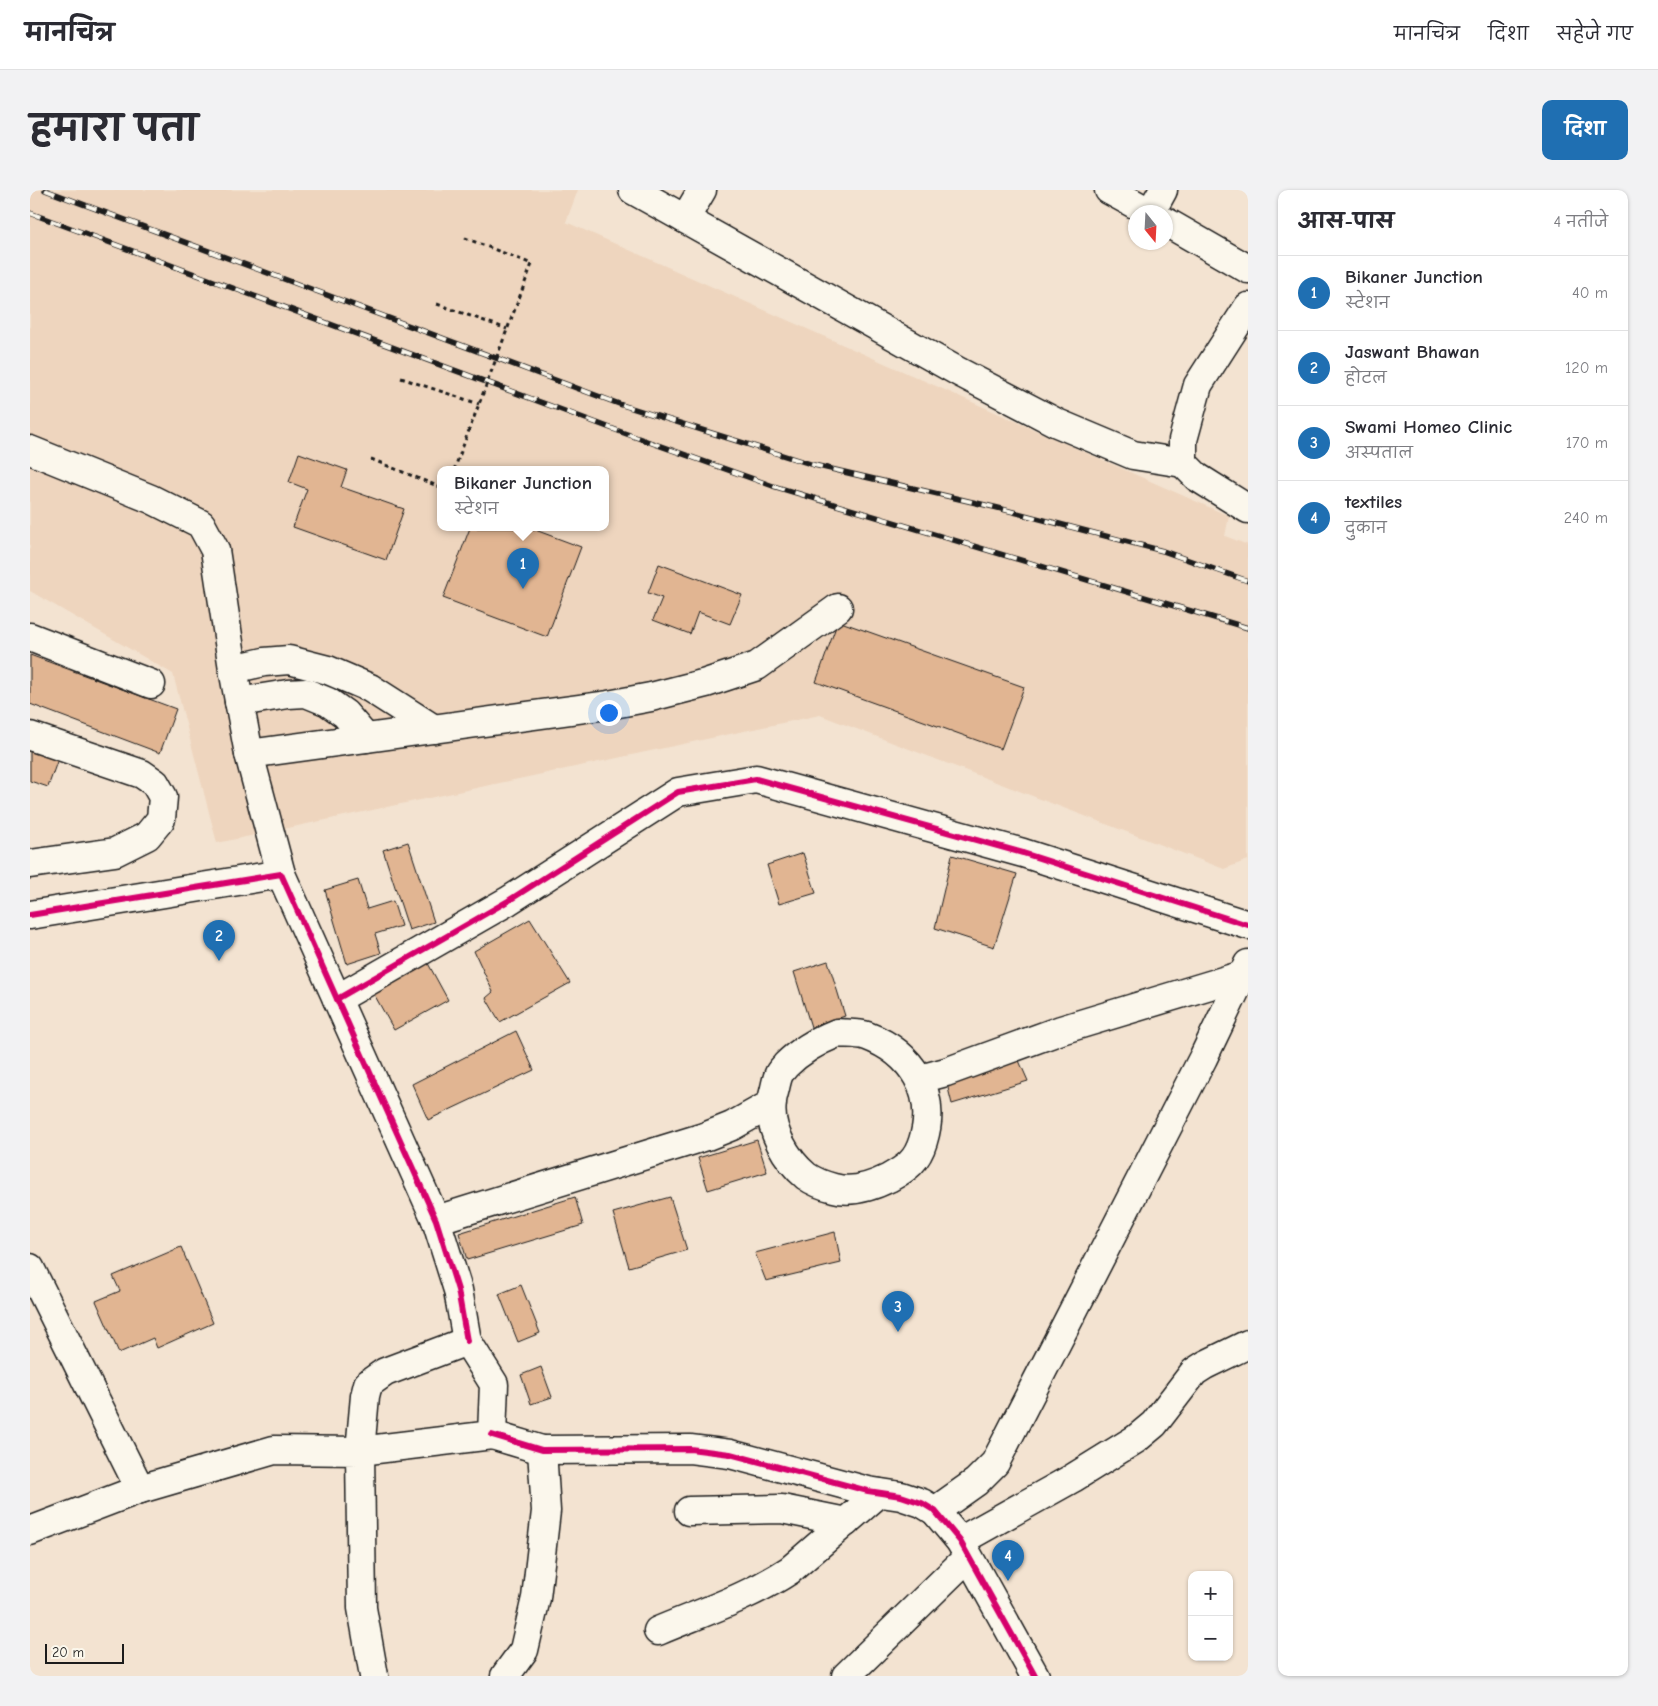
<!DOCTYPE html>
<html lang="hi">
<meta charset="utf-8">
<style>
body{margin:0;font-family:"Comic Neue","Playpen Sans Deva",sans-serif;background:#f2f2f3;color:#2b2b33}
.controls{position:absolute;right:15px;bottom:15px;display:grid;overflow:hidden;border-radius:10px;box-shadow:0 1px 4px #0004}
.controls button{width:45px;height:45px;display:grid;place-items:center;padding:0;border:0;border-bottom:1px solid #e1e1e2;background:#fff;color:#2b2b33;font:25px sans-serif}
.compass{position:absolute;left:1098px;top:15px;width:45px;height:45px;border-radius:50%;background:#fff;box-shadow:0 1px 4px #0004;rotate:162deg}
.scale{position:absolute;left:15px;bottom:12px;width:79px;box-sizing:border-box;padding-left:5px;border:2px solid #1c1c1c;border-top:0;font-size:14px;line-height:18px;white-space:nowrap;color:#1c1c1c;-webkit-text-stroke:4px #fbf7ec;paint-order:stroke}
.you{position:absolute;left:578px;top:522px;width:18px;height:18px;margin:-12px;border:4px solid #fff;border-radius:50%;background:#1a73e8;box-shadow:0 0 0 8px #1a73e833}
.badge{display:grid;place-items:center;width:32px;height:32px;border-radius:50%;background:#1f6fb2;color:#fff;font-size:16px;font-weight:700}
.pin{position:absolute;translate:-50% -41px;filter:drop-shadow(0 1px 2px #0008)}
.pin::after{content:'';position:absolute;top:26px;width:18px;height:15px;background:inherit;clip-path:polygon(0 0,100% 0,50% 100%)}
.popup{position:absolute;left:407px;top:276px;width:172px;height:65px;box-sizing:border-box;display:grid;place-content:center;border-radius:10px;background:#fff;filter:drop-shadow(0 1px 4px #0005);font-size:16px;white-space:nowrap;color:#7c7c81}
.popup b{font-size:19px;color:#2b2b33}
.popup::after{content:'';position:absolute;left:50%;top:100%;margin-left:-10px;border:10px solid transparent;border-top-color:#fff}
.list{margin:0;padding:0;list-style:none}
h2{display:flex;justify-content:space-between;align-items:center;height:65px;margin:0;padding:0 20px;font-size:21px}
h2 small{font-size:16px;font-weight:400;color:#7c7c81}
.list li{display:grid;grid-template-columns:32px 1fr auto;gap:15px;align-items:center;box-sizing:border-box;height:75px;padding:0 20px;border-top:1px solid #e1e1e2}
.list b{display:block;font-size:19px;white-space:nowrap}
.list p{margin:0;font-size:16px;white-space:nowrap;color:#7c7c81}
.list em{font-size:16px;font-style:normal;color:#7c7c81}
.map{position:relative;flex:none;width:1218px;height:1486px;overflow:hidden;border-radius:10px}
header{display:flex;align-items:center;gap:30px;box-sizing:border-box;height:70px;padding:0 25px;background:#fff;border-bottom:1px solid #e1e1e2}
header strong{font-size:24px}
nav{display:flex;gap:28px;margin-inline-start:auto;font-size:18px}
.intro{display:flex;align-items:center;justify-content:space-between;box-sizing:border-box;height:120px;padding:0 30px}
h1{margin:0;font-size:35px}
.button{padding:12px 22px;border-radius:10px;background:#1f6fb2;color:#fff;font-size:18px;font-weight:700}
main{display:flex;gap:30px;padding:0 30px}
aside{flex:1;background:#fff;border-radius:10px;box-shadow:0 1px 4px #0004}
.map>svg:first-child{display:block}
.built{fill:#eed5be;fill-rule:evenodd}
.building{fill:#e1b592;stroke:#1c1c1c}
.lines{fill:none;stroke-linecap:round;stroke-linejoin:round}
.minor-casing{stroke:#1c1c1c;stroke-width:31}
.path{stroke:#1c1c1c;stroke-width:3;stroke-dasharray:4 4;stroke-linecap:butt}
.minor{stroke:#fbf7ec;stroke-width:28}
.rail-casing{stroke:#1c1c1c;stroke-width:5.5}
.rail{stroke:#fbf7ec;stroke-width:4;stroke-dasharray:11;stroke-linecap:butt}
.path-bridge{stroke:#1c1c1c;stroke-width:3;stroke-dasharray:4 4;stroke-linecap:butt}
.cycleway-casing{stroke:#fbf7ec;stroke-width:9}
.cycleway{stroke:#d6006c;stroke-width:6}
</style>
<header>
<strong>मानचित्र</strong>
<nav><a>मानचित्र</a><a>दिशा</a><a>सहेजे गए</a></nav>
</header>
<div class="intro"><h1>हमारा पता</h1><a class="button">दिशा</a></div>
<main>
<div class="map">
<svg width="1218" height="1486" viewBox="0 0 1218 1486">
<rect width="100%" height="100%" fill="#f3e3d1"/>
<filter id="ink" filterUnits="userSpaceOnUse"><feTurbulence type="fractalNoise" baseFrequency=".02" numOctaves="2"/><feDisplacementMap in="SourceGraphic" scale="10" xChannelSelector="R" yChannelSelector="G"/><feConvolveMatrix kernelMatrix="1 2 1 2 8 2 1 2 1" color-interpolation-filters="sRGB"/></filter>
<g filter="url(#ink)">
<path class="built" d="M 0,0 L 548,0 L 536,32 L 1199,326 L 1195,346 L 1218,355 L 1218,670 L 1194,679 L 790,525 L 187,653 L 143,484 L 0,401 ZM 410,280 L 576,280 L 576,338 L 410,338 Z"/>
<g class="building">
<path d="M 269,263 L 317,280 L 311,297 L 374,319 L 356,370 L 263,337 L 277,299 L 259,292 Z"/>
<path d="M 440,338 L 500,338 L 551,357 L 517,447 L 413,408 Z"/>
<path d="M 629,374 L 712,405 L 700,434 L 668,422 L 660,444 L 623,430 L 632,408 L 618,403 Z"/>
<path d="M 808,431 L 994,497 L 971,559 L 786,492 Z"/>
<path d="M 0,465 L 146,519 L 130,563 L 0,514 Z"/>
<path d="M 0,556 L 29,566 L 18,597 L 0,591 Z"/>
<path d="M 378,652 L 404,732 L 379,740 L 353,660 Z"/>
<path d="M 773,663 L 786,703 L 749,714 L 737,675 Z"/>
<path d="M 922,665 L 987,684 L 964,757 L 905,738 Z"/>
<path d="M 328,690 L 337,719 L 363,711 L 371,736 L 345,744 L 351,763 L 317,774 L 295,700 Z"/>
<path d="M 500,729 L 540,793 L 470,832 L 456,808 L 463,802 L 444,761 Z"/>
<path d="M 394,766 L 418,810 L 364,840 L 340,797 Z"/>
<path d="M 798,771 L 815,826 L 781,837 L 764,782 Z"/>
<path d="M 486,841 L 504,880 L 398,930 L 382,894 Z"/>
<path d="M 987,866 L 998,891 L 922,914 L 917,894 Z"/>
<path d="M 727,950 L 737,982 L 678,1000 L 668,968 Z"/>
<path d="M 545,1007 L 553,1035 L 437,1070 L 429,1043 Z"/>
<path d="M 640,1007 L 657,1060 L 599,1077 L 583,1023 Z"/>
<path d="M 805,1042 L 811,1073 L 736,1091 L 725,1063 Z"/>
<path d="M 151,1057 L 183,1133 L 127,1158 L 123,1148 L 89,1163 L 66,1111 L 90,1101 L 83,1086 Z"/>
<path d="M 491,1095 L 510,1143 L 488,1152 L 469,1104 Z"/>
<path d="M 511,1177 L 522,1207 L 501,1214 L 491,1185 Z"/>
</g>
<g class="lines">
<g class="minor-casing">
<g id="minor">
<path d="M 603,0 L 655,29"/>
<path d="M 672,0 L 655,29 L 929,182 L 1027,233 L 1103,265 L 1153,273"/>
<path d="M 1079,0 L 1119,22"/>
<path d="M 1121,22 L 1133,0"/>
<path d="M 1136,32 L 1218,79"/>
<path d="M 1218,117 L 1168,195 L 1153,250 L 1153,273 L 1167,287 L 1218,319"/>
<path d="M 0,260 L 121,309 L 171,334 L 185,360 L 203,479 L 219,564 L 251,684 L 406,1030 L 428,1100 L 437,1151"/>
<path d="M 0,447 L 121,494"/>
<path d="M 203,479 L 234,472 L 259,470 L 298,480 L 340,498 L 404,539"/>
<path d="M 209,512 L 258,504 L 276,503 L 298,512 L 315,524 L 336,548"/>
<path d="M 0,546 L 112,584 L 125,593 L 133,607 L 131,629 L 117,646 L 85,662 L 0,674"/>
<path d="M 219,564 L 578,515 L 621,507 L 676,493 L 727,476 L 808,418"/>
<path d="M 0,725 L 251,684"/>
<path d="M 307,809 L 478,711 L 648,602 L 726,589 L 993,663 L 1218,735"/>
<path d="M 807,843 C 816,844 828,843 837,846 C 882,863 908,903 893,951 C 887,971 877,978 859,988 C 843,996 822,1003 804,998 C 796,996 783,991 776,986 C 757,970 738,939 742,913 C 742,908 744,903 745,898 C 746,894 747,888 749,884 C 750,881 754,878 756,875 C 771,860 787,851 807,843 Z"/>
<path d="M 890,889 L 916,882 L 1031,840 L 1213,785"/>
<path d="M 406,1030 L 677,946 L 702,936 L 741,914"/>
<path d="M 0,1078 L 110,1299"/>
<path d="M 437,1151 L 464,1194 L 462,1245 L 330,1261 L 335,1206 L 338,1194 L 355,1182 Z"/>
<path d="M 462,1245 L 512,1260 L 660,1259 L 700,1264 L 838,1301 L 871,1306 L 892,1313 L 905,1321 L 930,1351 L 1005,1486"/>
<path d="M 659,1321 L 752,1319 L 816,1332"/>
<path d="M 905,1321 L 946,1292 L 965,1273 L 1173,868 L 1218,774"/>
<path d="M 0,1341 L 110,1299 L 244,1260 L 330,1261 L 332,1418 L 344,1486"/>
<path d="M 930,1351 L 1043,1288 L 1106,1249 L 1124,1234 L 1164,1182 L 1175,1175 L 1218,1154"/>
<path d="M 628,1441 C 673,1422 719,1407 760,1380 L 849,1303"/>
<path d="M 475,1486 L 494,1460 L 506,1408 L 516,1321 L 512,1260"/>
<path d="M 816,1486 L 938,1367"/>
</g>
</g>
<g class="path">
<path d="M 435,48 L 502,74"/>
<path d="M 407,114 L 477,139"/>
<path d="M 371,188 L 449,214"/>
<path d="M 341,269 L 410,297"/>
</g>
<use href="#minor" class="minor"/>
<g class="rail-casing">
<g id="rail">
<path d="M 15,0 L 592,215 L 784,275 L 968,318 L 1133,361 L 1218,391"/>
<path d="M 0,23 L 594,243 L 743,296 L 1218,438"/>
</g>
</g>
<use href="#rail" class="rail"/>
<path class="path-bridge" d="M 424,280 L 502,74"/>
<g class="cycleway-casing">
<g id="cycleway">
<path d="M 0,725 L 251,684 L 406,1030 L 428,1100 L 437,1151"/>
<path d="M 307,809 L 478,711 L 648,602 L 726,589 L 993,663 L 1218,735"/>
<path d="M 462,1245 L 512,1260 L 660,1259 L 700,1264 L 838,1301 L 871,1306 L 892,1313 L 905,1321 L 930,1351 L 1005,1486"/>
</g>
</g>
<use href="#cycleway" class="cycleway"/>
</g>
</g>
</svg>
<div class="controls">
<button>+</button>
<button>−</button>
</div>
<svg class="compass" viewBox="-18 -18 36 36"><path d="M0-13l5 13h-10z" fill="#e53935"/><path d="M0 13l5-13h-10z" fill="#7c7c81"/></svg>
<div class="scale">20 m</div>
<div class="you"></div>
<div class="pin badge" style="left:493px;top:399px">1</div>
<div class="popup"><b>Bikaner Junction</b>स्टेशन</div>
<div class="pin badge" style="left:189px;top:771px">2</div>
<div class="pin badge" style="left:868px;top:1142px">3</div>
<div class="pin badge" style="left:978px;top:1391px">4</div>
</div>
<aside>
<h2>आस-पास<small>4 नतीजे</small></h2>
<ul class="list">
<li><span class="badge">1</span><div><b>Bikaner Junction</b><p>स्टेशन</p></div><em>40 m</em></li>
<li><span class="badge">2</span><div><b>Jaswant Bhawan</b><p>होटल</p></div><em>120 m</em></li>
<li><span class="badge">3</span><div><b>Swami Homeo Clinic</b><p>अस्पताल</p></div><em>170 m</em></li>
<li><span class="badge">4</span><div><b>textiles</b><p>दुकान</p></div><em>240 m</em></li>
</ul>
</aside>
</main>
